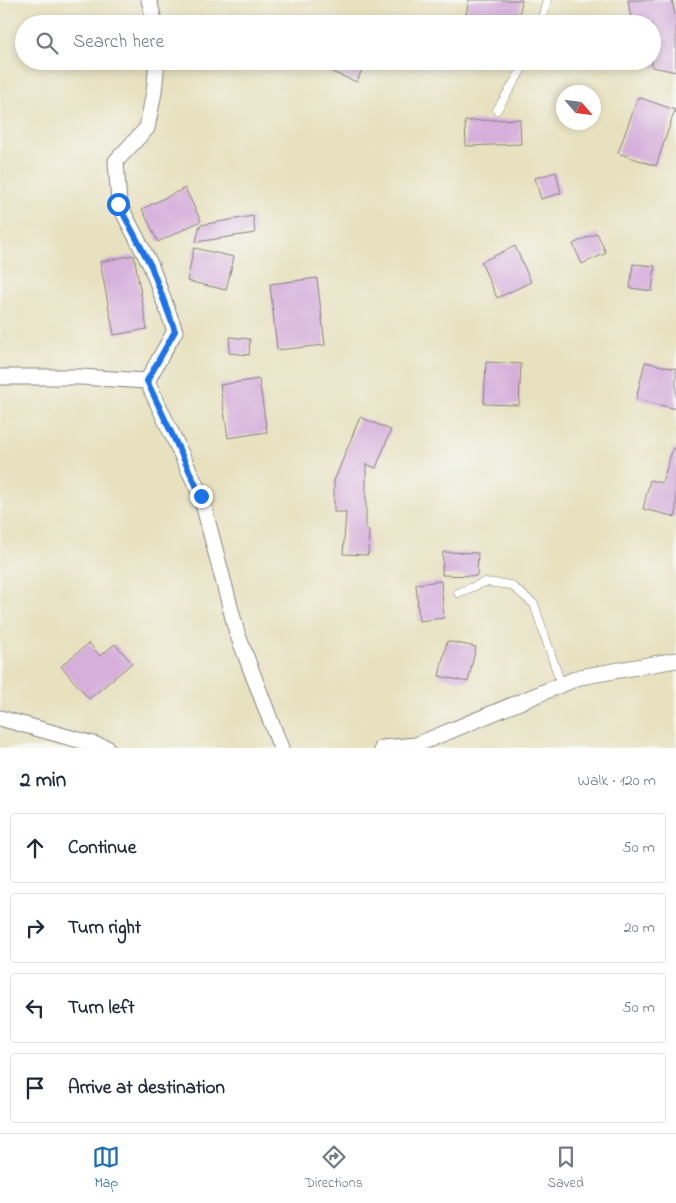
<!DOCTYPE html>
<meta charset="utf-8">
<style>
body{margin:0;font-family:"Indie Flower",sans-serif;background:#f2f2f3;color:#1f2937}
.compass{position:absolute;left:556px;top:85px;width:45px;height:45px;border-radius:50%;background:#fff;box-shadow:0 2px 8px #0003;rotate:118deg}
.stop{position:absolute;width:15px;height:15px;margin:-11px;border:4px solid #1a73e8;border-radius:50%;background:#fff}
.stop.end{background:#1a73e8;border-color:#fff;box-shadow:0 1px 5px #0008}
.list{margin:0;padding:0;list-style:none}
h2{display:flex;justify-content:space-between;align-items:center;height:65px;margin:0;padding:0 20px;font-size:21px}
h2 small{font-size:16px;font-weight:400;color:#747a83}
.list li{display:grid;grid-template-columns:32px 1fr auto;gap:15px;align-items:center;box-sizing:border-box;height:70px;margin:0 10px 10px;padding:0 10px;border:1px solid #e0e1e3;border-radius:5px}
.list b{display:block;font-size:19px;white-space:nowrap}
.list em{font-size:16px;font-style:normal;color:#747a83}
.icon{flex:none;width:28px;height:28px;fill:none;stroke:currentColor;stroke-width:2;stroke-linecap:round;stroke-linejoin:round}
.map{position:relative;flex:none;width:676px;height:748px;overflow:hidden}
.search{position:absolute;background:#fff;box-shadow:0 2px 8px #0003;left:15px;right:15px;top:15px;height:55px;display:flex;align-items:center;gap:12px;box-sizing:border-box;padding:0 18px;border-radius:28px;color:#747a83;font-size:19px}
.sheet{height:385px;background:#fff}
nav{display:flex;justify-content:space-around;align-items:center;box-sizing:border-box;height:70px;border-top:1px solid #e0e1e3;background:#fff;font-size:14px;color:#747a83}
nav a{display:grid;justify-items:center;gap:2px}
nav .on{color:#1f6fb2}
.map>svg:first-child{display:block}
.building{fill:#d6afdb}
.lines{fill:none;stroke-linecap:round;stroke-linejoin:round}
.lane-casing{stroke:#84827d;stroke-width:9}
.street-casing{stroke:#84827d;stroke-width:17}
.lane{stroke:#fff;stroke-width:8}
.street{stroke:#fff;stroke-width:15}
.route{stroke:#1a73e8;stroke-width:6}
</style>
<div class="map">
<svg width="676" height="748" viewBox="0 0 676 748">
<rect width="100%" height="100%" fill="#f6f6f2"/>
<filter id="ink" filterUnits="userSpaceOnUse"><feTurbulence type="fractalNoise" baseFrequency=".02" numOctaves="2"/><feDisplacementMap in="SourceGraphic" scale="10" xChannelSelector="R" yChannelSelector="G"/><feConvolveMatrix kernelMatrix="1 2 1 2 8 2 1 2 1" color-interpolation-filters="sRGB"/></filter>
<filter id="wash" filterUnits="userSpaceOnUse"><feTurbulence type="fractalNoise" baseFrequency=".0096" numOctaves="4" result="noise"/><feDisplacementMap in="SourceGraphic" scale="20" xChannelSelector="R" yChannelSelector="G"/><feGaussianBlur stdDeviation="1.12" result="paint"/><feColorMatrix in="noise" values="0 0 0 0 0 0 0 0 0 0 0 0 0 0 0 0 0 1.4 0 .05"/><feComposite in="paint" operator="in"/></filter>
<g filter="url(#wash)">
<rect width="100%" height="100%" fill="#e7e1bf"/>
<g id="blocks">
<g class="building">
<path d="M 469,0 L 522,0 L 518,22 L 466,14 Z"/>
<path d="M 628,0 L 672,0 L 676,20 L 676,72 L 652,67 L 652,24 L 632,24 Z"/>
<path d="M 306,61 L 365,61 L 357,82 L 306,62 Z"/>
<path d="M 638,97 L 675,110 L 656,166 L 618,153 Z"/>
<path d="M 520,119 L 521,144 L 466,146 L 465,121 Z"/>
<path d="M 556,172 L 561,193 L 541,199 L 535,178 Z"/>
<path d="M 185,188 L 201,221 L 158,242 L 142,209 Z"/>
<path d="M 253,216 L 255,233 L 196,242 L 200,225 Z"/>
<path d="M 597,233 L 606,253 L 582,264 L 573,244 Z"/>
<path d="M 515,246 L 531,282 L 497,298 L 481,262 Z"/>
<path d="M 194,248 L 234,257 L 226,290 L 187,281 Z"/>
<path d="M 134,255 L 147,329 L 114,335 L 100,262 Z"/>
<path d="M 633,264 L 655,266 L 652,291 L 630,288 Z"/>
<path d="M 317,278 L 325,345 L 277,350 L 270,284 Z"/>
<path d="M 230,337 L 250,339 L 249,355 L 229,353 Z"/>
<path d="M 486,362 L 521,364 L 519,405 L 484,404 Z"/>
<path d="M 645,362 L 676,369 L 676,409 L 636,399 Z"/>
<path d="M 259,379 L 267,432 L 228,438 L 220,385 Z"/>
<path d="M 360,417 L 391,430 L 376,468 L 366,464 L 366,530 L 369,530 L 368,555 L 343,554 L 346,512 L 334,512 L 334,481 Z"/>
<path d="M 673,448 L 676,448 L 676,517 L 643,509 L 650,480 L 662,483 Z"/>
<path d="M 443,552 L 478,553 L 477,576 L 442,575 Z"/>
<path d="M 441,581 L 444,618 L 419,621 L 416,584 Z"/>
<path d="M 447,641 L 476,647 L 468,682 L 439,676 Z"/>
<path d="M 89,643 L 100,656 L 115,644 L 132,663 L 89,699 L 61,666 Z"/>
</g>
</g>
</g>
<g filter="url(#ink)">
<use href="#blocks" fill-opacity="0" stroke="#84827d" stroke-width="1"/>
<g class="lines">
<g class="lane-casing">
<g id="lane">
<path d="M 540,24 L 547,0"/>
<path d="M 497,110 L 527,61"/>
<path d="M 458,593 L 485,582 L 511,585 L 534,604 L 561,684"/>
</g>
</g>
<g class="street-casing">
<g id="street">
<path d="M 149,0 L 155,24"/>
<path d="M 0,377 L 80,377 L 147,381 L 175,331 L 151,266 L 119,204 L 116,161 L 147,128 L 154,92 L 157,61"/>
<path d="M 147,381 L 201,496 L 237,633 L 281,748"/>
<path d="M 0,718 L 107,748"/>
<path d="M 382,748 L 416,745 L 580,677 L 676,660"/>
</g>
</g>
<use href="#lane" class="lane"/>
<use href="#street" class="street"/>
</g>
</g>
<g class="lines" filter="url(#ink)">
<path class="route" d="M 118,204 L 151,266 L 175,331 L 147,381 L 201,496"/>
</g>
</svg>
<svg class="compass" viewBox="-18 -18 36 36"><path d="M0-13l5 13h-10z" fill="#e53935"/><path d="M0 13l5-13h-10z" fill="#747a83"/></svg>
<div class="stop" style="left:118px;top:204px"></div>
<div class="stop end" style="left:201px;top:496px"></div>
<div class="search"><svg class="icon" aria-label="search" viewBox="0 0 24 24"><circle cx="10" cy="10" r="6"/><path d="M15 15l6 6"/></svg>Search here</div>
</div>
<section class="sheet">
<h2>2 min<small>Walk · 120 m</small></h2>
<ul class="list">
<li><svg class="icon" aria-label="ahead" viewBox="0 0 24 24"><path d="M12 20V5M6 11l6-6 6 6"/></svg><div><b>Continue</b></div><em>50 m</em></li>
<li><svg class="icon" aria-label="right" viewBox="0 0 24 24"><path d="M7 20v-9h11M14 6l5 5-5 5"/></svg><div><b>Turn right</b></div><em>20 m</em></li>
<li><svg class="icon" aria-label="left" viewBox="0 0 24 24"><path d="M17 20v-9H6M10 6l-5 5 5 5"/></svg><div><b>Turn left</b></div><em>50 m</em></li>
<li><svg class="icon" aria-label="arrive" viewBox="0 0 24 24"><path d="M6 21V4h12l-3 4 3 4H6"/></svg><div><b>Arrive at destination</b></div></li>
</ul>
</section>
<nav>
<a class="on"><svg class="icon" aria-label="map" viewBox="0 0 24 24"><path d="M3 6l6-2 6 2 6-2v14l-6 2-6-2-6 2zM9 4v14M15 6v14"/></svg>Map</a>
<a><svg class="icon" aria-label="directions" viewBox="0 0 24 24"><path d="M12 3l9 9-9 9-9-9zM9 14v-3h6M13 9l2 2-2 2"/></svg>Directions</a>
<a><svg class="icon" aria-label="saved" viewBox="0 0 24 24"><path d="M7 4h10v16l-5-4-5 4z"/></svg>Saved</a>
</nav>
